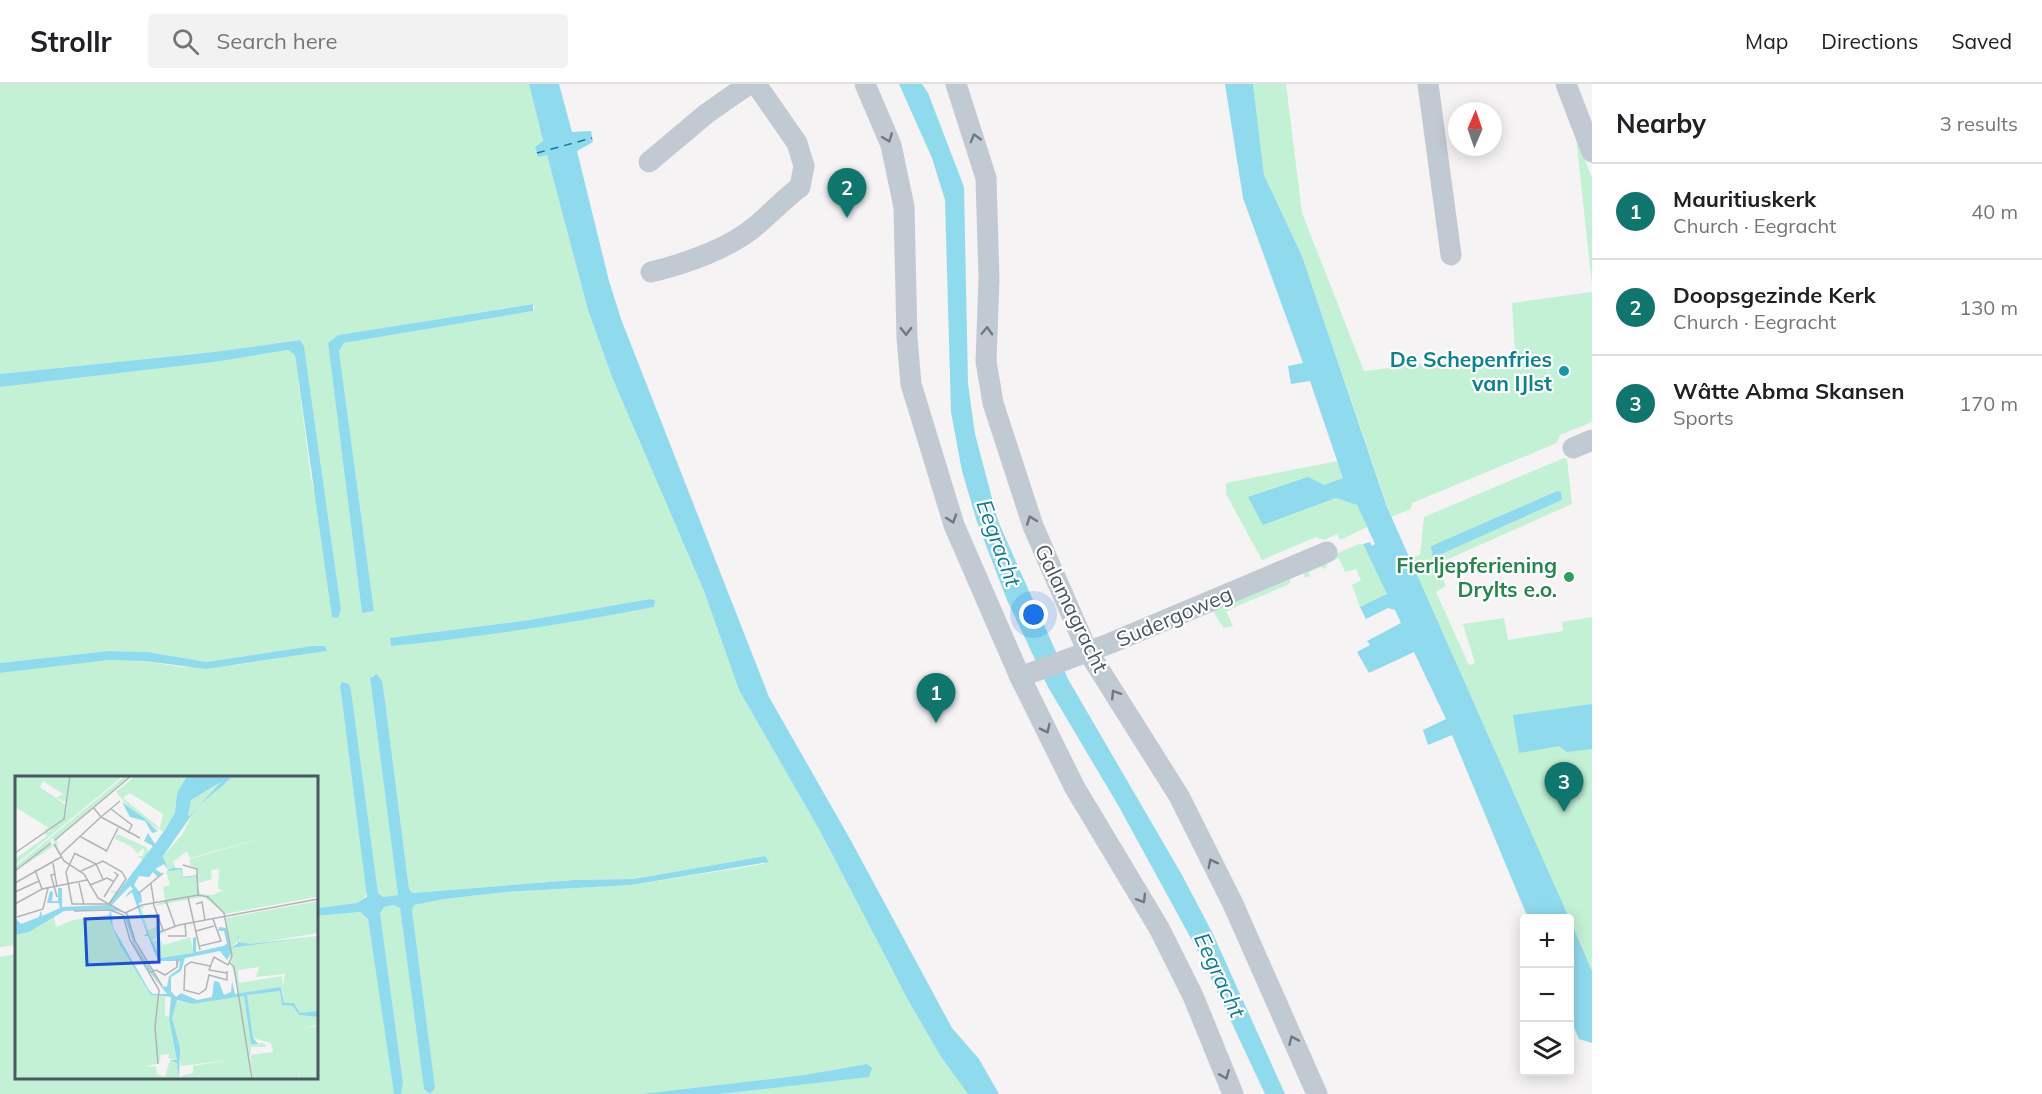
<!DOCTYPE html>
<meta charset="utf-8">
<style>
body{margin:0;font-family:Mulish,sans-serif;background:#f2f2f2;color:#202124}
.controls{position:absolute;right:18px;bottom:18px;display:grid;overflow:hidden;border-radius:6px;box-shadow:0 3px 15px #0003}
.controls button{width:54px;height:54px;display:grid;place-items:center;padding:0;border:0;border-bottom:2px solid #e0e0e0;background:#fff;color:#202124;font:30px sans-serif}
.compass{position:absolute;left:1448px;top:18px;width:54px;height:54px;border-radius:50%;background:#fff;box-shadow:0 3px 15px #0003;rotate:2deg}
.you{position:absolute;left:1034px;top:531px;width:21px;height:21px;margin:-15px;border:4px solid #fff;border-radius:50%;background:#1a73e8;box-shadow:0 0 0 9px #1a73e833}
.badge{display:grid;place-items:center;width:39px;height:39px;border-radius:50%;background:#0f766e;color:#fff;font-size:20px;font-weight:700}
.pin{position:absolute;translate:-50% -50px;filter:drop-shadow(0 2px 3px #0008)}
.pin::after{content:'';position:absolute;top:32px;width:21px;height:18px;background:inherit;clip-path:polygon(0 0,100% 0,50% 100%)}
.list{margin:0;padding:0;list-style:none}
h2{display:flex;justify-content:space-between;align-items:center;height:78px;margin:0;padding:0 24px;font-size:26px}
h2 small{font-size:20px;font-weight:400;color:#757577}
.list li{display:grid;grid-template-columns:39px 1fr auto;gap:18px;align-items:center;box-sizing:border-box;height:96px;padding:0 24px;border-top:2px solid #e0e0e0}
.list b{display:block;font-size:22px;white-space:nowrap}
.list p{margin:0;font-size:20px;white-space:nowrap;color:#757577}
.list em{font-size:20px;font-style:normal;color:#757577}
.icon{flex:none;width:33px;height:33px;fill:none;stroke:currentColor;stroke-width:2;stroke-linecap:round;stroke-linejoin:round}
.map{position:relative;flex:none;width:1592px;height:1010px;overflow:hidden}
header{display:flex;align-items:center;gap:36px;box-sizing:border-box;height:84px;padding:0 30px;background:#fff;border-bottom:2px solid #e0e0e0}
header strong{font-size:28px}
nav{display:flex;gap:33px;margin-inline-start:auto;font-size:21px}
.search{width:420px;height:54px;background:#f2f2f2;display:flex;align-items:center;gap:15px;box-sizing:border-box;padding:0 21px;border-radius:6px;color:#757577;font-size:22px}
main{display:flex}
aside{flex:1;background:#fff}
.map>svg:first-child{display:block}
.green{fill:#c3f1d5;fill-rule:evenodd}
.water{fill:#90daee}
.lines{fill:none;stroke-linecap:round;stroke-linejoin:round}
.ferry{stroke:#0c7c9b;stroke-width:1.5;stroke-dasharray:8 6;stroke-linecap:butt}
.minor{stroke:#c1cad2;stroke-width:21}
.oneway{stroke:#6e7983}
.culture-dot{fill:#0f9aa8;stroke:#fff;stroke-width:2}
.leisure-dot{fill:#2e9e5b;stroke:#fff;stroke-width:2}
.labels{text-anchor:middle;dominant-baseline:central;stroke-width:4.5;stroke-linejoin:round;paint-order:stroke}
.culture-label{font-size:21px;font-weight:bold;fill:#0d838f;stroke:#fff;text-anchor:end}
.leisure-label{font-size:21px;font-weight:bold;fill:#27864d;stroke:#fff;text-anchor:end}
.street-label{font-size:21px;fill:#4a5661;stroke:#fff}
.water-label{font-size:22px;font-style:italic;fill:#0c7c9b;stroke:#fff}
.inset-road{fill:none;stroke:#b1b4b9;stroke-width:1.5}
.view{fill:#1d4ed8;fill-opacity:0.15;stroke:#1d4ed8;stroke-width:3}
.inset-edge{fill:none;stroke:#4a5661;stroke-width:3}
</style>
<header>
<strong>Strollr</strong>
<div class="search"><svg class="icon" aria-label="search" viewBox="0 0 24 24"><circle cx="10" cy="10" r="6"/><path d="M15 15l6 6"/></svg>Search here</div>
<nav><a>Map</a><a>Directions</a><a>Saved</a></nav>
</header>
<main>
<div class="map">
<svg width="1592" height="1010" viewBox="0 0 1592 1010">
<rect width="100%" height="100%" fill="#f5f3f3"/>
<g class="green">
<path d="M 0,0 L 529,0 L 543,58 L 535,63 L 538,72 L 547,71 L 588,226 L 612,293 L 704,507 L 739,606 L 820,747 L 908,916 L 941,973 L 968,1010 L 719,1010 L 868,993 L 867,980 L 804,991 L 641,1010 L 401,1010 L 403,999 L 380,829 L 384,823 L 394,821 L 400,824 L 424,1005 L 435,1004 L 412,826 L 414,821 L 445,815 L 505,808 L 631,801 L 764,780 L 765,772 L 632,795 L 574,796 L 412,809 L 409,805 L 384,609 L 382,597 L 373,591 L 370,595 L 398,811 L 383,813 L 378,809 L 351,606 L 349,600 L 342,598 L 340,601 L 367,808 L 364,815 L 357,819 L 317,824 L 316,694 L 16,694 L 16,861 L 0,863 L 0,589 L 109,576 L 145,577 L 181,583 L 235,581 L 326,567 L 312,562 L 206,578 L 148,568 L 108,567 L 0,579 L 0,303 L 214,278 L 288,266 L 295,271 L 311,394 L 341,525 L 304,262 L 300,256 L 214,268 L 0,290 ZM 532,220 L 535,223 L 533,227 L 344,259 L 339,267 L 374,526 L 362,529 L 328,259 L 338,251 ZM 650,515 L 655,516 L 654,523 L 532,544 L 392,562 L 429,549 L 529,536 Z"/>
<path d="M 1253,0 L 1286,0 L 1302,129 L 1364,287 L 1515,269 L 1512,219 L 1592,208 L 1592,338 L 1560,351 L 1557,359 L 1412,419 L 1411,425 L 1391,433 L 1302,172 L 1264,91 Z"/>
<path d="M 1576,53 L 1592,94 L 1592,201 Z"/>
<path d="M 1564,374 L 1567,375 L 1572,420 L 1437,480 L 1446,502 L 1436,508 L 1469,581 L 1475,579 L 1463,540 L 1504,534 L 1508,556 L 1563,547 L 1562,538 L 1592,533 L 1592,887 L 1408,473 L 1420,471 L 1424,433 ZM 1557,407 L 1561,408 L 1562,416 L 1435,473 L 1432,472 L 1431,462 Z"/>
<path d="M 1338,377 L 1343,394 L 1324,401 L 1263,441 L 1336,414 L 1357,421 L 1367,443 L 1340,456 L 1337,450 L 1324,456 L 1316,453 L 1262,476 L 1226,410 L 1226,399 Z"/>
<path d="M 1359,460 L 1363,460 L 1388,511 L 1360,523 L 1352,501 L 1361,496 L 1356,485 L 1345,488 L 1339,474 L 1328,479 L 1325,485 L 1321,483 L 1309,488 L 1310,492 L 1305,494 L 1302,484 Z"/>
<path d="M 1288,493 L 1291,498 L 1287,501 L 1226,527 L 1233,542 L 1224,544 L 1212,526 Z"/>
<path d="M 360,828 L 368,835 L 394,1010 L 0,1010 L 0,873 L 16,870 L 16,994 L 316,994 L 317,832 Z"/>
</g>
<g class="water">
<path d="M 529,0 L 559,0 L 572,48 L 591,47 L 593,58 L 577,67 L 609,197 L 621,235 L 769,613 L 850,755 L 952,944 L 979,975 L 999,1010 L 968,1010 L 941,973 L 908,916 L 820,747 L 739,606 L 704,507 L 612,293 L 588,226 L 547,71 L 538,73 L 535,63 L 543,57 Z"/>
<path d="M 899,0 L 922,0 L 928,9 L 964,103 L 968,300 L 975,350 L 998,437 L 1068,595 L 1182,791 L 1213,850 L 1285,1010 L 1265,1010 L 1200,871 L 1118,721 L 1048,603 L 1007,516 L 977,438 L 962,387 L 951,328 L 945,116 L 932,74 Z"/>
<path d="M 1225,0 L 1253,0 L 1264,91 L 1302,172 L 1387,423 L 1569,834 L 1528,834 L 1452,651 L 1428,661 L 1423,646 L 1446,635 L 1414,568 L 1369,589 L 1357,568 L 1370,561 L 1367,557 L 1401,539 L 1395,526 L 1388,524 L 1366,535 L 1360,523 L 1387,510 L 1363,460 L 1370,458 L 1372,462 L 1375,460 L 1357,421 L 1336,414 L 1263,441 L 1248,413 L 1308,393 L 1324,401 L 1343,394 L 1310,297 L 1291,300 L 1288,282 L 1303,279 L 1243,114 Z"/>
<path d="M 533,220 L 533,227 L 344,259 L 339,267 L 374,527 L 362,529 L 328,259 L 338,251 Z"/>
<path d="M 300,256 L 304,262 L 341,525 L 338,534 L 332,533 L 295,271 L 288,266 L 214,278 L 0,303 L 0,290 L 214,268 Z"/>
<path d="M 1557,407 L 1561,408 L 1562,416 L 1435,473 L 1432,472 L 1431,462 Z"/>
<path d="M 650,515 L 655,516 L 654,523 C 567,540 479,553 391,562 L 390,554 L 529,536 Z"/>
<path d="M 312,562 L 325,562 L 327,567 L 206,585 L 145,577 L 109,576 L 0,589 L 0,579 L 108,567 L 148,568 L 206,578 Z"/>
<path d="M 377,590 L 382,597 L 384,609 L 409,805 L 412,809 L 574,796 L 633,795 L 765,772 L 769,778 L 631,801 L 505,808 L 445,815 L 414,821 L 412,826 L 434,996 L 435,1004 L 430,1010 L 424,1005 L 400,824 L 394,821 L 384,823 L 380,829 L 403,999 L 401,1010 L 394,1010 L 368,835 L 360,828 L 316,832 L 317,824 L 357,819 L 367,813 L 340,601 L 342,598 L 349,600 L 351,606 L 378,809 L 383,813 L 398,811 L 370,594 Z"/>
<path d="M 1592,620 L 1592,665 L 1567,668 L 1559,662 L 1519,669 L 1513,631 Z"/>
<path d="M 1570,836 L 1592,887 L 1592,959 L 1579,955 L 1570,934 Z"/>
<path d="M 867,980 L 872,984 L 869,993 L 719,1010 L 641,1010 L 804,991 Z"/>
</g>
<g class="lines">
<path class="ferry" d="M 537,69 L 592,54"/>
<g class="minor">
<path d="M 865,0 L 891,61 L 904,123 L 907,254 L 911,300 L 954,441 L 1020,593 L 1075,704 L 1159,844 L 1193,912 L 1233,1010"/>
<path d="M 956,0 L 986,94 L 989,195 L 986,277 L 993,319 L 1033,442 L 1087,566 L 1179,712 L 1233,820 L 1317,1010"/>
<path d="M 1428,0 L 1451,171"/>
<path d="M 1566,0 L 1592,68"/>
<path d="M 649,78 L 706,30 L 749,0"/>
<path d="M 651,188 C 685,180 731,164 758,140 C 772,128 784,115 800,103 L 804,82 L 797,59 L 756,0"/>
<path d="M 1573,364 L 1592,356"/>
<path d="M 1020,593 L 1111,559 L 1327,468"/>
</g>
</g>
<defs><path id="oneway-chevron" d="M-2-3.5L2.5 0L-2 3.5" fill="none" stroke-width="1.6" stroke-linecap="round" stroke-linejoin="round" transform="scale(1.5)"/></defs>
<g class="oneway">
<use href="#oneway-chevron" transform="translate(888 54) rotate(69)"/>
<use href="#oneway-chevron" transform="translate(975 54) rotate(-106)"/>
<use href="#oneway-chevron" transform="translate(906 247) rotate(89)"/>
<use href="#oneway-chevron" transform="translate(987 247) rotate(-88)"/>
<use href="#oneway-chevron" transform="translate(952 435) rotate(72)"/>
<use href="#oneway-chevron" transform="translate(1031 436) rotate(-110)"/>
<use href="#oneway-chevron" transform="translate(1115 610) rotate(-122)"/>
<use href="#oneway-chevron" transform="translate(1046 645) rotate(64)"/>
<use href="#oneway-chevron" transform="translate(1212 779) rotate(-117)"/>
<use href="#oneway-chevron" transform="translate(1142 815) rotate(59)"/>
<use href="#oneway-chevron" transform="translate(1293 956) rotate(-114)"/>
<use href="#oneway-chevron" transform="translate(1225 991) rotate(68)"/>
</g>
<circle class="culture-dot" cx="1564" cy="287" r="6"/>
<circle class="leisure-dot" cx="1569" cy="493" r="6"/>
<g class="labels">
<g class="culture-label">
<text x="1552" y="275">De Schepenfries<tspan x="1552" dy="24">van IJlst</tspan></text>
</g>
<g class="leisure-label">
<text x="1557" y="481">Fierljepferiening<tspan x="1557" dy="24">Drylts e.o.</tspan></text>
</g>
<g class="street-label">
<text transform="translate(1072 524) rotate(64)">Galamagracht</text>
<text transform="translate(1174 532) rotate(-23)">Sudergoweg</text>
</g>
<g class="water-label">
<text transform="translate(999 459) rotate(70)">Eegracht</text>
<text transform="translate(1220 891) rotate(65)">Eegracht</text>
</g>
</g>
<g transform="translate(15 692)">
<rect width="303" height="303" fill="#f5f3f3"/>
<path d="M 0,0 L 103,1 L 108,0 L 0,89 L 0,83 L 32,60 L 29,56 L 34,56 L 39,52 L 33,55 L 28,54 L 34,52 L 0,31 ZM 28,5 L 48,18 L 41,22 L 51,26 L 54,8 L 51,37 L 51,29 L 25,11 ZM 110,0 L 115,0 L 42,63 L 43,75 L 37,62 L 31,68 L 36,64 L 35,68 L 39,70 L 0,95 L 0,91 ZM 120,0 L 172,0 L 162,17 L 160,37 L 148,56 L 142,51 L 143,55 L 140,57 L 137,57 L 142,53 L 116,34 L 101,16 ZM 115,17 L 148,38 L 145,52 L 108,22 ZM 214,0 L 303,0 L 303,120 L 297,122 L 294,117 L 296,122 L 210,138 L 185,118 L 198,119 L 208,114 L 203,113 L 204,93 L 196,94 L 197,103 L 184,107 L 183,94 L 175,89 L 175,83 L 255,60 L 175,82 L 172,75 L 158,86 L 159,92 L 153,92 L 148,80 L 167,59 L 180,33 L 173,40 L 174,26 L 196,8 L 208,5 L 201,13 L 214,5 ZM 102,58 L 131,71 L 134,76 L 128,84 L 122,80 L 128,80 L 129,72 L 122,77 L 116,70 L 100,63 ZM 166,92 L 168,102 L 181,100 L 186,121 L 139,130 L 150,124 L 148,111 L 155,109 L 151,95 ZM 303,125 L 303,157 L 238,168 L 226,168 L 224,163 L 216,172 L 303,160 L 303,236 L 285,237 L 279,227 L 269,227 L 267,211 L 224,218 L 216,186 L 211,142 ZM 244,191 L 241,201 L 270,198 L 268,210 L 267,200 L 224,207 L 223,194 ZM 125,130 L 130,130 L 127,133 L 133,154 L 143,150 L 142,143 L 146,154 L 150,154 L 151,161 L 149,156 L 137,165 L 145,164 L 149,169 L 175,161 L 179,177 L 145,182 L 128,145 ZM 39,139 L 41,151 L 58,144 L 93,140 L 105,169 L 136,219 L 150,221 L 150,240 L 154,241 L 158,255 L 162,285 L 153,282 L 154,278 L 146,279 L 144,287 L 131,291 L 141,290 L 142,298 L 150,301 L 155,284 L 162,287 L 164,303 L 3,303 L 0,292 L 0,159 L 14,156 ZM 265,215 L 267,229 L 278,230 L 284,239 L 303,241 L 303,249 L 281,254 L 303,250 L 303,303 L 285,303 L 284,293 L 284,303 L 238,303 L 234,279 L 258,276 L 256,267 L 238,262 L 232,219 ZM 229,220 L 236,268 L 249,267 L 251,271 L 236,271 L 235,303 L 167,303 L 166,300 L 178,297 L 178,290 L 213,284 L 166,290 L 157,242 L 161,225 L 177,228 Z" fill="#c3f1d5" fill-rule="evenodd"/>
<path d="M 172,0 L 214,0 L 214,3 L 219,0 L 183,30 L 148,80 L 153,93 L 159,92 L 158,86 L 160,92 L 167,92 L 168,101 L 182,99 L 181,109 L 181,100 L 168,102 L 166,93 L 154,95 L 149,88 L 140,93 L 146,97 L 143,101 L 138,96 L 134,101 L 124,100 L 119,109 L 126,118 L 127,126 L 124,127 L 128,145 L 145,182 L 178,177 L 178,162 L 181,161 L 181,176 L 208,170 L 212,168 L 209,155 L 203,155 L 204,151 L 211,152 L 216,177 L 212,184 L 205,175 L 170,182 L 166,195 L 156,201 L 156,215 L 161,221 L 166,217 L 182,224 L 197,221 L 199,205 L 204,206 L 209,219 L 216,216 L 217,205 L 220,218 L 266,211 L 269,227 L 279,227 L 285,237 L 302,235 L 303,241 L 284,239 L 278,230 L 267,229 L 265,215 L 232,219 L 238,262 L 243,268 L 236,268 L 229,220 L 177,228 L 162,224 L 157,242 L 165,272 L 164,303 L 162,287 L 155,284 L 162,284 L 154,242 L 156,221 L 136,219 L 105,169 L 93,140 L 61,144 L 94,139 L 96,133 L 49,135 L 14,156 L 0,159 L 0,142 L 6,148 L 24,141 L 26,134 L 27,140 L 45,132 L 44,127 L 32,127 L 35,115 L 38,116 L 37,125 L 43,125 L 43,112 L 47,112 L 47,131 L 92,129 L 102,117 L 93,115 L 103,116 L 138,70 L 129,65 L 133,57 L 140,68 L 149,55 L 160,37 L 162,17 ZM 207,5 L 174,40 L 173,39 L 176,24 ZM 115,110 L 118,113 L 113,117 L 110,122 L 117,116 L 132,158 L 128,160 L 133,160 L 141,180 L 146,185 L 165,185 L 164,193 L 154,200 L 152,211 L 146,210 L 120,168 L 114,146 L 112,141 L 109,139 L 119,169 L 134,195 L 152,218 L 138,218 L 134,214 L 98,151 L 96,134 L 107,136 L 97,129 ZM 107,26 L 130,43 L 142,55 L 137,57 L 130,45 L 115,41 ZM 222,157 L 224,166 L 235,168 L 303,160 L 216,172 L 223,167 Z" fill="#90daee" fill-rule="evenodd"/>
<path class="inset-road" d="M 78,31 L 86,41 L 105,25M 96,33 L 117,49 L 113,57M 66,61 L 92,75M 40,64 L 116,0M 39,68 L 49,85 L 69,98 L 83,122 L 112,138 L 120,165 L 147,210M 91,76 L 103,52M 0,77 L 49,43 L 55,0M 59,77 L 81,88 L 88,103M 60,77 L 51,96 L 57,128 L 93,128M 45,79 L 86,41 L 125,62M 38,87 L 42,111M 168,89 L 182,93 L 183,119M 20,94 L 27,113M 0,95 L 36,67M 66,95 L 88,85 L 107,96 L 111,103 L 94,128M 40,98 L 36,99 L 42,121M 0,107 L 46,81M 64,107 L 69,129M 136,108 L 139,127M 75,109 L 92,102 L 98,105M 0,116 L 24,105M 124,117 L 148,97M 89,121 L 103,99 L 99,96M 173,121 L 185,174M 151,125 L 160,150M 138,127 L 148,154M 0,128 L 27,113 L 72,104M 181,128 L 187,126 L 190,144M 59,135 L 95,134 L 108,139M 110,137 L 127,129 L 183,119 L 193,121 L 209,137 L 217,180 L 213,189 L 199,181 L 194,194 L 212,197M 108,139 L 115,164 L 144,214 L 140,251 L 143,288M 2,141 L 28,133 L 33,112M 181,155 L 199,150M 142,157 L 164,149 L 303,123M 153,160 L 171,160 L 170,148M 185,170 L 206,165 L 198,143M 214,186 L 219,191 L 237,303M 195,190 L 176,186 L 170,190 L 169,214 L 184,218 L 191,213 L 194,199 L 212,204 L 212,195M 136,196 L 141,194 L 150,199 L 162,191 L 163,184 L 162,185 L 162,191"/>
<path class="view" d="M 143,140 L 144,186 L 72,189 L 70,143 Z"/>
<rect width="303" height="303" class="inset-edge"/>
</g>
</svg>
<div class="controls">
<button>+</button>
<button>−</button>
<button><svg class="icon" aria-label="layers" viewBox="0 0 24 24"><path d="M12 4l9 5-9 5-9-5zM3 14l9 5 9-5"/></svg></button>
</div>
<svg class="compass" viewBox="-18 -18 36 36"><path d="M0-13l5 13h-10z" fill="#e53935"/><path d="M0 13l5-13h-10z" fill="#757577"/></svg>
<div class="you"></div>
<div class="pin badge" style="left:936px;top:639px">1</div>
<div class="pin badge" style="left:847px;top:134px">2</div>
<div class="pin badge" style="left:1564px;top:728px">3</div>
</div>
<aside>
<h2>Nearby<small>3 results</small></h2>
<ul class="list">
<li><span class="badge">1</span><div><b>Mauritiuskerk</b><p>Church · Eegracht</p></div><em>40 m</em></li>
<li><span class="badge">2</span><div><b>Doopsgezinde Kerk</b><p>Church · Eegracht</p></div><em>130 m</em></li>
<li><span class="badge">3</span><div><b>Wâtte Abma Skansen</b><p>Sports</p></div><em>170 m</em></li>
</ul>
</aside>
</main>
